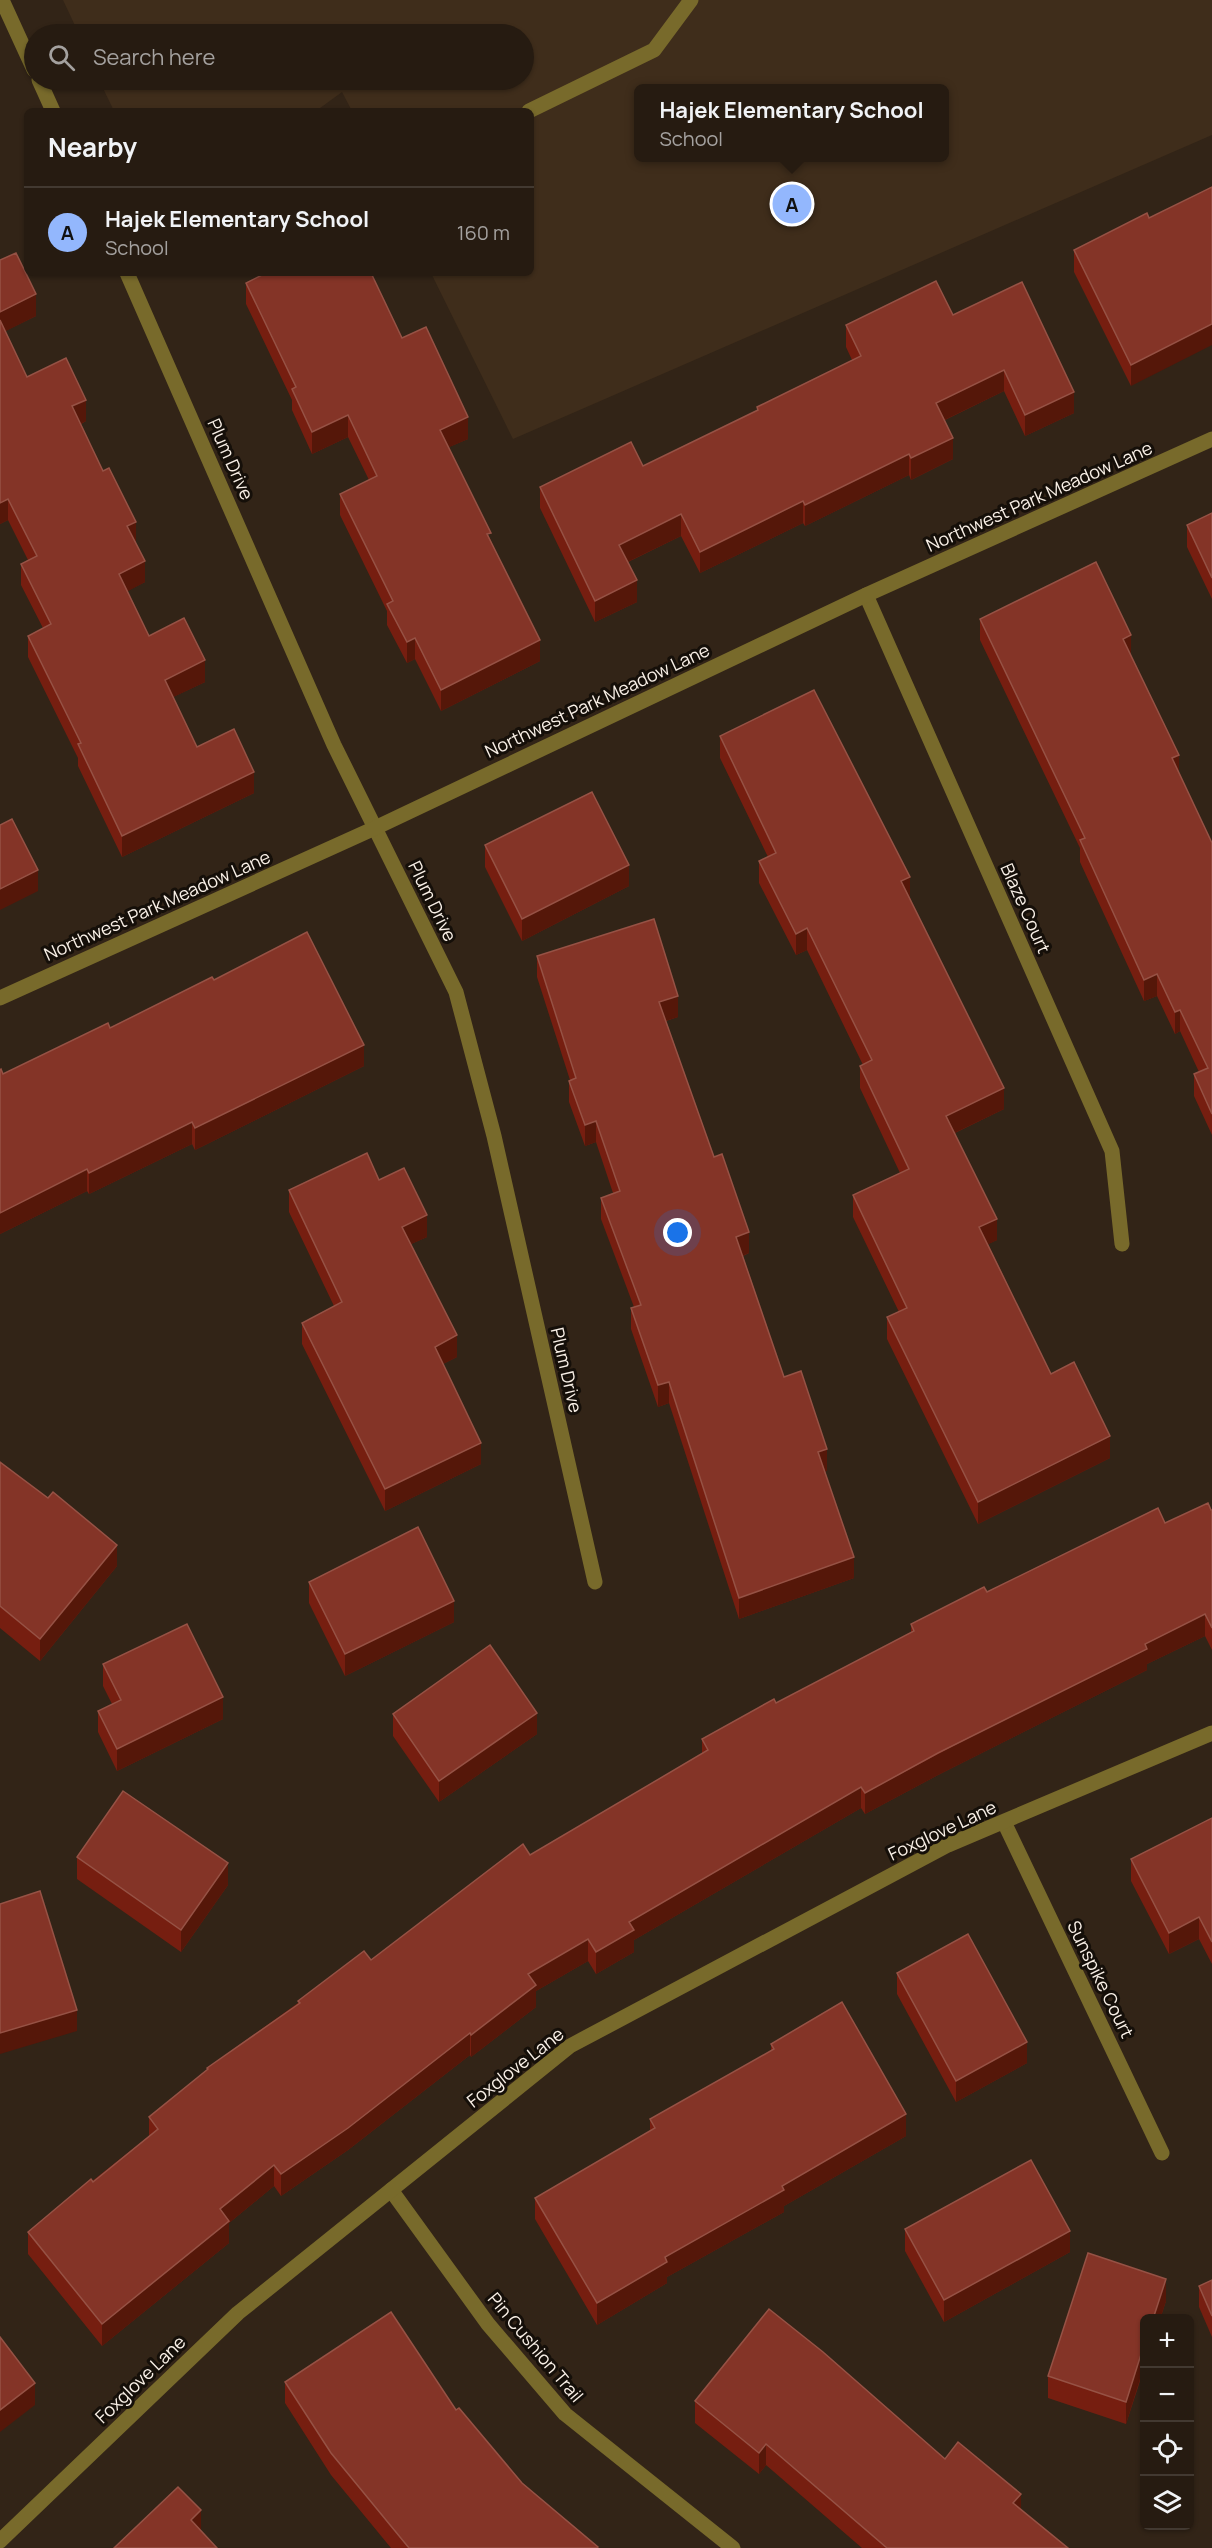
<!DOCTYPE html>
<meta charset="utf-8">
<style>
body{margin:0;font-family:Manrope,sans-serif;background:#2e241a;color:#f1f3f6}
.controls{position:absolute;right:18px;bottom:18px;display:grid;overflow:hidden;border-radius:9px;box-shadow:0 2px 4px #0004}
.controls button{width:54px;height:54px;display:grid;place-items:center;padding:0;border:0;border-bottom:2px solid #423931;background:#261b11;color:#f1f3f6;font:30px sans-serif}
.you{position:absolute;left:678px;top:1233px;width:21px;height:21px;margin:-15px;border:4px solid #fff;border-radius:50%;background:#1a73e8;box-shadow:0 0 0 9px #1a73e833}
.badge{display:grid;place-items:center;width:39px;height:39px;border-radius:50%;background:#93b7fd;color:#111;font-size:20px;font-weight:700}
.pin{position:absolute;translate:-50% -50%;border:3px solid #fff;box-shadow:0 2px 6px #0006}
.popup{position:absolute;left:634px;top:84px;width:315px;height:78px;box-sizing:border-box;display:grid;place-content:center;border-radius:9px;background:#261b11;filter:drop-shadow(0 2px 4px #0005);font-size:20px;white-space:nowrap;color:#a4a19f}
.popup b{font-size:22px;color:#f1f3f6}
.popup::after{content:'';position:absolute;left:50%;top:100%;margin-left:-12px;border:12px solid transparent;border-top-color:#261b11}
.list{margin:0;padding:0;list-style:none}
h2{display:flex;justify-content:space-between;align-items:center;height:78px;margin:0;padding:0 24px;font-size:26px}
h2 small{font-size:20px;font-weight:400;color:#a4a19f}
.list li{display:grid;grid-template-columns:39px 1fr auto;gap:18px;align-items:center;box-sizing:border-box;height:90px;padding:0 24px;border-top:2px solid #423931}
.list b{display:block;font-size:22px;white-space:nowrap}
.list p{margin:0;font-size:20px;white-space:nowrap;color:#a4a19f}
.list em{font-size:20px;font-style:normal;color:#a4a19f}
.icon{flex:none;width:33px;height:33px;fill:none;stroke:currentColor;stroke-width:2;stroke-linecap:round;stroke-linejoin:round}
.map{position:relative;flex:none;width:1212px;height:2548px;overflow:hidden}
.search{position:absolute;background:#261b11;box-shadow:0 2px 4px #0004;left:24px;top:24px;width:510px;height:66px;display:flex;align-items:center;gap:15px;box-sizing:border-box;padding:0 21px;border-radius:33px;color:#a4a19f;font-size:22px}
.panel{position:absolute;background:#261b11;box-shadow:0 2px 4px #0004;left:24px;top:108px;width:510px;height:168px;border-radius:9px}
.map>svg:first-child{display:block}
.built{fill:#3f2d1b;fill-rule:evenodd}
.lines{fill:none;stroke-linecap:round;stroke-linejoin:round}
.lane{stroke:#786a2b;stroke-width:15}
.street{stroke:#786a2b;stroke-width:15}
.wall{fill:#761e10}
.shaded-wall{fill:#551709}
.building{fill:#843427;stroke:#965245;stroke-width:1.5}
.labels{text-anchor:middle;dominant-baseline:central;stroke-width:6;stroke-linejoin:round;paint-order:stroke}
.street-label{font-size:18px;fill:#f9f0e7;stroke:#150f09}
</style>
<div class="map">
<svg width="1212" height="2548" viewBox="0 0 1212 2548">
<rect width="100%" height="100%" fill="#322417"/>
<path class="built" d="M 63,0 L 1212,0 L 1212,135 L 513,439 L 431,273 L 531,273 L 531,111 L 352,111 L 342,92 L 316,111 L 114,111 L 99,80 L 524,80 L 524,34 L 79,34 ZM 639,88 L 945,88 L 945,158 L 639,158 Z"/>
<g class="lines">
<path class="lane" d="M 529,111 L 654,50 L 691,0"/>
<g class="street">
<path d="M 2,0 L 34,70"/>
<path d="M 39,80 L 53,111"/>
<path d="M 127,273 L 334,745 L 456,992 L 494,1136 L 595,1582"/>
<path d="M 866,595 L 1112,1151 L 1122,1244"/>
<path d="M 0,998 L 375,828 L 866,595 L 1212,439"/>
<path d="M 1004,1822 L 1162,2153"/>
<path d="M 391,2190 L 488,2324 L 565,2414 L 733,2548"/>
<path d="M 0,2541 L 238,2313 L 570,2046 L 948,1845 L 1212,1733"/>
</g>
</g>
<g class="wall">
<path d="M 1149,218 L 1131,386 L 1074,272 L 1074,250 Z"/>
<path d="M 0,260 L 36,316 L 5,331 L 27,377 L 86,421 L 81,424 L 136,543 L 145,582 L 127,591 L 149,636 L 205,682 L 173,697 L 197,747 L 254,793 L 122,857 L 78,766 L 78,758 L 28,657 L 28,636 L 43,628 L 21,585 L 21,564 L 28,560 L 8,520 L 0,524 Z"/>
<path d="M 246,283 L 402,338 L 468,439 L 449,447 L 491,541 L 540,661 L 441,711 L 415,659 L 407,663 L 387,625 L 387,611 L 340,515 L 340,494 L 369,480 L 348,437 L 312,454 L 292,410 L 292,400 L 246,304 Z"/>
<path d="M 953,315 L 1074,413 L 1025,436 L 1004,391 L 945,420 L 953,459 L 911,480 L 909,475 L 805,526 L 803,523 L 700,573 L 681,536 L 628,562 L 637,602 L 595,622 L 540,508 L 540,487 L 643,466 L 757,411 L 757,407 L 852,360 L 846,347 L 846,325 Z"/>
<path d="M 1212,513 L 1212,599 L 1187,547 L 1187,525 Z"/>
<path d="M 980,619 L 1131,657 L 1179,773 L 1212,843 L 1212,1135 L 1194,1096 L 1194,1074 L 1199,1072 L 1180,1031 L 1175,1034 L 1157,996 L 1144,1001 L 1080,862 L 1080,848 L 980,640 Z"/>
<path d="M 720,736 L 910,898 L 1004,1109 L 955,1133 L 997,1240 L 988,1244 L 1051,1374 L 1110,1458 L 978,1524 L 887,1339 L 887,1317 L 899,1312 L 853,1217 L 853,1195 L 900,1173 L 860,1088 L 860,1066 L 863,1065 L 807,950 L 796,955 L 759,883 L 759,861 L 768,857 L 720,758 Z"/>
<path d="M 485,845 L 629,886 L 522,941 L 485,867 Z"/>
<path d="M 537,956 L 678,1017 L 666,1021 L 714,1157 L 749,1253 L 743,1256 L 784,1377 L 827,1471 L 825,1471 L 854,1578 L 739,1619 L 669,1403 L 658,1407 L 631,1329 L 631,1308 L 634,1307 L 601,1219 L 601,1198 L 613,1193 L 596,1142 L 585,1146 L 569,1102 L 569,1081 L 570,1080 L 537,977 Z"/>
<path d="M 214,980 L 364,1066 L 195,1150 L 192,1144 L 89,1194 L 87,1191 L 0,1234 L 0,1070 L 3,1074 L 110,1028 Z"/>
<path d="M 379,1180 L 427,1237 L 411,1244 L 457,1357 L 443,1364 L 481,1464 L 385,1511 L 302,1344 L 302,1323 L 334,1306 L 289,1212 L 289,1190 Z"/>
<path d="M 0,1462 L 117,1566 L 40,1661 L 0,1628 Z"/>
<path d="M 1212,1510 L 1212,1650 L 1205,1636 L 1147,1664 L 1147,1670 L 938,1775 L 865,1814 L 861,1808 L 634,1940 L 634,1952 L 596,1974 L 588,1961 L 536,1991 L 536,2007 L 471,2057 L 470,2055 L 348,2150 L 281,2196 L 274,2186 L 229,2223 L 229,2243 L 102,2346 L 28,2254 L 28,2232 L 149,2136 L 149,2117 L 207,2071 L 207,2068 L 298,2003 L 298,2001 L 371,1960 L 530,1855 L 702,1754 L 702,1739 L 776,1703 L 911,1633 L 911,1624 L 987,1592 L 1165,1523 Z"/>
<path d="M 309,1582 L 454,1622 L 345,1676 L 309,1603 Z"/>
<path d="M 103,1664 L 223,1719 L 117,1771 L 98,1732 L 98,1711 L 112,1704 L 103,1686 Z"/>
<path d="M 393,1714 L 537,1734 L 439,1802 L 393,1736 Z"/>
<path d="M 1212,1818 L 1212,1964 L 1199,1939 L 1169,1954 L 1131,1881 L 1131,1859 Z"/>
<path d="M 77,1857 L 228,1885 L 181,1952 L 77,1879 Z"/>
<path d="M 897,1973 L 1027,2063 L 956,2102 L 897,1994 Z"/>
<path d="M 771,2044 L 906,2136 L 784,2206 L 784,2212 L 667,2277 L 667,2283 L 597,2325 L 535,2219 L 535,2198 L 650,2131 L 650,2119 L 771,2051 Z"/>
<path d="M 905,2229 L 1070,2252 L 944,2322 L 905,2251 Z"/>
<path d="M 1212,2280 L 1212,2337 L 1199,2307 L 1199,2286 Z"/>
<path d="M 1166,2301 L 1126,2424 L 1048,2398 L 1048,2376 Z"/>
<path d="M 285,2382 L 456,2410 L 522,2483 L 598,2548 L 391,2548 L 331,2475 L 285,2403 Z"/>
<path d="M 695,2401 L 945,2459 L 1021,2510 L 1068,2548 L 862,2548 L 766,2465 L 759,2474 L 695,2423 Z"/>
</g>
<g class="shaded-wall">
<path d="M 36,294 L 36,316 L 0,334 L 0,312 Z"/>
<path d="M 1212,324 L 1212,345 L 1131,386 L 1131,365 Z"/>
<path d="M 1004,370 L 1004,391 L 936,424 L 936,403 Z"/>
<path d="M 1074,392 L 1074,413 L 1025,436 L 1025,415 Z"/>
<path d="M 86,400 L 86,421 L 72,428 L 72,406 Z"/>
<path d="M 348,415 L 348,437 L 312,454 L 312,432 Z"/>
<path d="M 468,417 L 468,439 L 440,451 L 440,430 Z"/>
<path d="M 953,438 L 953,459 L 911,480 L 911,458 Z"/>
<path d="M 909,454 L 909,475 L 805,526 L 805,505 Z"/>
<path d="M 8,499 L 8,520 L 0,524 L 0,503 Z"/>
<path d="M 803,501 L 803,523 L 700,573 L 700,552 Z"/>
<path d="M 681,514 L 681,536 L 619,566 L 619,545 Z"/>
<path d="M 136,522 L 136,543 L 127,526 Z"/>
<path d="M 145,561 L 145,582 L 119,596 L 119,574 Z"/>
<path d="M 637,580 L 637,602 L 595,622 L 595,601 Z"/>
<path d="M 1131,635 L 1131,657 L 1123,639 Z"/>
<path d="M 415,638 L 415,659 L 407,663 L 407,642 Z"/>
<path d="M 540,640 L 540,661 L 441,711 L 441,690 Z"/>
<path d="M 205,660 L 205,682 L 165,701 L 165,680 Z"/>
<path d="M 1179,755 L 1179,776 L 1172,758 Z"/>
<path d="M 254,772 L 254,793 L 122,857 L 122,836 Z"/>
<path d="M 629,865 L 629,886 L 522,941 L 522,919 Z"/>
<path d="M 38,870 L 38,891 L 0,910 L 0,889 Z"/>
<path d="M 910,877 L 910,899 L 901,881 Z"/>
<path d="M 807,928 L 807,950 L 796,955 L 796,934 Z"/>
<path d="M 1157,974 L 1157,996 L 1144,1001 L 1144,980 Z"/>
<path d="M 678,996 L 678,1017 L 659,1023 L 659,1002 Z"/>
<path d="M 1180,1010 L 1180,1031 L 1175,1034 L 1175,1012 Z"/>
<path d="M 364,1045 L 364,1066 L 195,1150 L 195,1128 Z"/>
<path d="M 1004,1088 L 1004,1109 L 946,1137 L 946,1116 Z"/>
<path d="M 596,1121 L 596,1142 L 585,1146 L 585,1125 Z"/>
<path d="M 192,1122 L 192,1144 L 89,1194 L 89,1173 Z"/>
<path d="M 87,1169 L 87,1191 L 0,1234 L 0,1213 Z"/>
<path d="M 427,1215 L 427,1237 L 402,1248 L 402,1227 Z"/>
<path d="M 997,1219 L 997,1240 L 979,1249 L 979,1227 Z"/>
<path d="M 749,1232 L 749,1253 L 736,1258 L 736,1237 Z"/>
<path d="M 457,1335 L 457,1357 L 435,1368 L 435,1347 Z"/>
<path d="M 669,1382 L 669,1403 L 658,1407 L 658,1385 Z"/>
<path d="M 1110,1436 L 1110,1458 L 978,1524 L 978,1502 Z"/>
<path d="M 481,1443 L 481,1464 L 385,1511 L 385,1489 Z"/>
<path d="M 827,1449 L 827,1471 L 818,1474 L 818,1452 Z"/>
<path d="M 117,1545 L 117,1566 L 40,1661 L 40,1639 Z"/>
<path d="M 854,1557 L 854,1578 L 739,1619 L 739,1598 Z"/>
<path d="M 454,1601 L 454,1622 L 345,1676 L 345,1654 Z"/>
<path d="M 1205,1614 L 1205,1636 L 1147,1664 L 1147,1670 L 938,1775 L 865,1814 L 865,1793 L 1145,1644 Z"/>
<path d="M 223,1697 L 223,1719 L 117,1771 L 117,1749 Z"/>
<path d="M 537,1713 L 537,1734 L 439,1802 L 439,1781 Z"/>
<path d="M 861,1787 L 861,1808 L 634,1940 L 634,1952 L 596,1974 L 596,1952 L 629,1922 Z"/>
<path d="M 228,1863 L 228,1885 L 181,1952 L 181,1930 Z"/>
<path d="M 1199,1917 L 1199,1939 L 1169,1954 L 1169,1933 Z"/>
<path d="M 588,1939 L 588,1961 L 536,1991 L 536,2007 L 471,2057 L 471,2035 L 528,1974 Z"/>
<path d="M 77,2010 L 77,2031 L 0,2054 L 0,2033 Z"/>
<path d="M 470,2033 L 470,2055 L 348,2150 L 281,2196 L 281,2174 Z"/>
<path d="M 1027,2042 L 1027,2063 L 956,2102 L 956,2081 Z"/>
<path d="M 906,2114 L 906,2136 L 784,2206 L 784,2212 L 667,2277 L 667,2283 L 597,2325 L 597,2303 L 665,2257 L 782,2186 Z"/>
<path d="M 274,2165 L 274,2186 L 229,2223 L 229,2243 L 102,2346 L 102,2324 L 220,2209 Z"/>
<path d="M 1070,2231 L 1070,2252 L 944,2322 L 944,2300 Z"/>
<path d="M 1166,2279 L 1166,2301 L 1160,2319 L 1153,2319 Z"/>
<path d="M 1144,2345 L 1144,2366 L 1126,2424 L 1126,2402 Z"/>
<path d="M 35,2383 L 35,2405 L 0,2432 L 0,2410 Z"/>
<path d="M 766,2444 L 766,2465 L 759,2474 L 759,2453 Z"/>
<path d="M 1021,2494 L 1021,2515 L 1013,2503 Z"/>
<path d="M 201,2510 L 201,2532 L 191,2520 Z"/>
</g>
<g class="building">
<path d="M 1212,187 L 1212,324 L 1131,365 L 1074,250 L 1147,213 L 1149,218 Z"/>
<path d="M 16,253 L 36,294 L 0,312 L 0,260 Z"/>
<path d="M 266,273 L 371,273 L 402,338 L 426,327 L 468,417 L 440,430 L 491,533 L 487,534 L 540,640 L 441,690 L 415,638 L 407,642 L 387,604 L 393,601 L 340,494 L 377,476 L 348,415 L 312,432 L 292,389 L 296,387 L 246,283 Z"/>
<path d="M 936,281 L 953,315 L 1022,282 L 1074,392 L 1025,415 L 1004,370 L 936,403 L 953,438 L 911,458 L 909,454 L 805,505 L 803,501 L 700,552 L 681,514 L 619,545 L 637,580 L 595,601 L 540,487 L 631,442 L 643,466 L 758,410 L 757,407 L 861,356 L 846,325 Z"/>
<path d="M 0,320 L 27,377 L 66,358 L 86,400 L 72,406 L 103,471 L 109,468 L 136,522 L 127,526 L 145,561 L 119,574 L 149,636 L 184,618 L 205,660 L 165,680 L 197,747 L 234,729 L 254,772 L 122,836 L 78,744 L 81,743 L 28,636 L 51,624 L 21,564 L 37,556 L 8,499 L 0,503 Z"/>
<path d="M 1212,513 L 1212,578 L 1187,525 Z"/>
<path d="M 1096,562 L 1131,635 L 1123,639 L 1179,755 L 1172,758 L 1212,843 L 1212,1114 L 1194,1074 L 1208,1068 L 1180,1010 L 1175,1012 L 1157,974 L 1144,980 L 1080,840 L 1085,838 L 980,619 Z"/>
<path d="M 814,690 L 910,877 L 901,881 L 1004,1088 L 946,1116 L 997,1219 L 979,1227 L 1051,1374 L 1074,1362 L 1110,1436 L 978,1502 L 887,1317 L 907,1308 L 853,1195 L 909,1169 L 860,1066 L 872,1060 L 807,928 L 796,934 L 759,861 L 776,853 L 720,736 Z"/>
<path d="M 592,792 L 629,865 L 522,919 L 485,845 Z"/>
<path d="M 12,819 L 38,870 L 0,889 L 0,825 Z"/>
<path d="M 654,919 L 678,996 L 659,1002 L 714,1157 L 722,1154 L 749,1232 L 736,1237 L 784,1377 L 801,1371 L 827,1449 L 818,1452 L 854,1557 L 739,1598 L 669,1382 L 658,1385 L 631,1308 L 641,1305 L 601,1198 L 620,1191 L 596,1121 L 585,1125 L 569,1081 L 576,1078 L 537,956 Z"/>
<path d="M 307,932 L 364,1045 L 195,1128 L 192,1122 L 89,1173 L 87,1169 L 0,1213 L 0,1070 L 1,1069 L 3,1074 L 108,1023 L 110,1028 L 212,977 L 214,980 Z"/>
<path d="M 367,1153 L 379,1180 L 404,1168 L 427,1215 L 402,1227 L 457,1335 L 435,1347 L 481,1443 L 385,1489 L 302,1323 L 342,1302 L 289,1190 Z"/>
<path d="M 0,1462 L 48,1498 L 53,1492 L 117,1545 L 40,1639 L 0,1606 Z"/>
<path d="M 1208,1503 L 1211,1510 L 1212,1510 L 1212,1628 L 1205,1614 L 1145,1644 L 1147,1649 L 938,1753 L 865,1793 L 861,1787 L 629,1922 L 634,1930 L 596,1952 L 588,1939 L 528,1974 L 536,1985 L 471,2035 L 470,2033 L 348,2128 L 281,2174 L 274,2165 L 220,2209 L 229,2221 L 102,2324 L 28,2232 L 91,2179 L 93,2182 L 158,2129 L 149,2117 L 208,2069 L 207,2068 L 300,2003 L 298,2001 L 364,1951 L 371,1960 L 523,1844 L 530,1855 L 708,1750 L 702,1739 L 774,1699 L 776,1703 L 914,1631 L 911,1624 L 984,1587 L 987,1592 L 1158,1508 L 1165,1523 Z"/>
<path d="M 418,1527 L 454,1601 L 345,1654 L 309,1582 Z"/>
<path d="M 187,1624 L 223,1697 L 117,1749 L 98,1711 L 121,1700 L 103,1664 Z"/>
<path d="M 490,1645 L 537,1713 L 439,1781 L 393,1714 Z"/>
<path d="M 123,1791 L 228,1863 L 181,1930 L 77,1857 Z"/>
<path d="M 1212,1818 L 1212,1942 L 1199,1917 L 1169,1933 L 1131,1859 Z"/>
<path d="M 40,1891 L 77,2010 L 0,2033 L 0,1904 Z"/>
<path d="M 968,1934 L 1027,2042 L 956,2081 L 897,1973 Z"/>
<path d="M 842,2002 L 906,2114 L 782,2186 L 784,2190 L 665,2257 L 667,2262 L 597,2303 L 535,2198 L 655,2128 L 650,2119 L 774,2049 L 771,2044 Z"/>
<path d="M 1031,2160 L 1070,2231 L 944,2300 L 905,2229 Z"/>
<path d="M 1088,2253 L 1166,2279 L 1153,2319 L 1144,2319 L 1144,2345 L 1126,2402 L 1048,2376 Z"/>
<path d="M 1212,2280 L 1212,2316 L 1199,2286 Z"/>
<path d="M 769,2309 L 823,2352 L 945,2459 L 958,2442 L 1021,2494 L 1013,2503 L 1068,2548 L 887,2548 L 766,2444 L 759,2453 L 695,2401 Z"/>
<path d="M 391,2312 L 456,2410 L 459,2408 L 522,2483 L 598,2547 L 597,2548 L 409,2548 L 331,2453 L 285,2382 Z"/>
<path d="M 0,2337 L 35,2383 L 0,2410 Z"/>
<path d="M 178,2487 L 201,2510 L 191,2520 L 217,2548 L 114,2548 Z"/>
</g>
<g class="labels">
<g class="street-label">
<text transform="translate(231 459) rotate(66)">Plum Drive</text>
<text transform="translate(1039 496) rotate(-24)">Northwest Park Meadow Lane</text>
<text transform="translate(597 700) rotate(-25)">Northwest Park Meadow Lane</text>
<text transform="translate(433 901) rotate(64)">Plum Drive</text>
<text transform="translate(157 905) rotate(-24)">Northwest Park Meadow Lane</text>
<text transform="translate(1026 908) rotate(66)">Blaze Court</text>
<text transform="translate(567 1370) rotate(77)">Plum Drive</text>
<text transform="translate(942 1830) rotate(-25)">Foxglove Lane</text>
<text transform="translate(1101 1979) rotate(64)">Sunspike Court</text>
<text transform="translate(515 2067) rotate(-38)">Foxglove Lane</text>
<text transform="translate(536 2347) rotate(50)">Pin Cushion Trail</text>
<text transform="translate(140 2379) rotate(-44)">Foxglove Lane</text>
</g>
</g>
</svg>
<div class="controls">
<button>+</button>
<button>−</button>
<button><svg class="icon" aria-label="locate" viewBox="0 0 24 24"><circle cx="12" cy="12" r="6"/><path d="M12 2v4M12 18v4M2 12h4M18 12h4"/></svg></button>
<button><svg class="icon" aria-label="layers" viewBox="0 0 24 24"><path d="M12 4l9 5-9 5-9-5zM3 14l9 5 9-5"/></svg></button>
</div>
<div class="you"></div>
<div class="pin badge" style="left:792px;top:204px">A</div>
<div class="popup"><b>Hajek Elementary School</b>School</div>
<div class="search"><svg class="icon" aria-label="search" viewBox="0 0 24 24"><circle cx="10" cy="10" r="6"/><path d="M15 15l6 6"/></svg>Search here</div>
<section class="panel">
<h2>Nearby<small></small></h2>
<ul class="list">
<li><span class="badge">A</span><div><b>Hajek Elementary School</b><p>School</p></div><em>160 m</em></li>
</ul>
</section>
</div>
